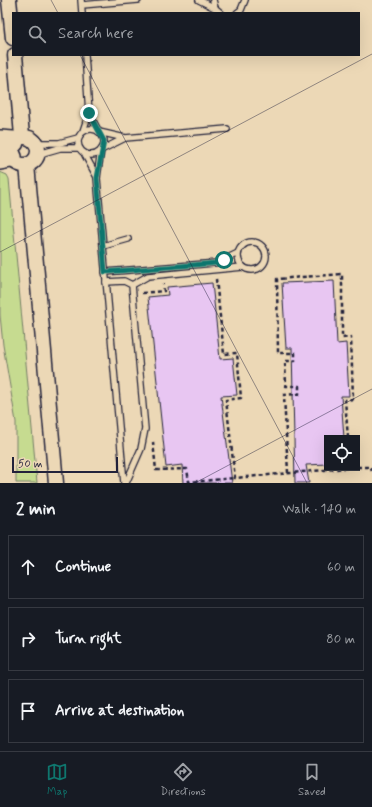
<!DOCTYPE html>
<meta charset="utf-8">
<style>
body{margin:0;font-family:Mynerve,sans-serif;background:#242831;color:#f1f3f6}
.controls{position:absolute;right:12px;bottom:12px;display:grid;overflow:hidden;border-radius:0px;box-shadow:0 4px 16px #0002}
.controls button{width:36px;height:36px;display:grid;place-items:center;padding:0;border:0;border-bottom:1px solid #363941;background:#171b24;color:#f1f3f6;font:20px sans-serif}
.scale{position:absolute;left:12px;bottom:10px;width:106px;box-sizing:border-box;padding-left:4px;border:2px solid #22223b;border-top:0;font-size:11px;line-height:14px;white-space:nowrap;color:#22223b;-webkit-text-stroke:3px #ecd8b6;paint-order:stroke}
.stop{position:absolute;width:12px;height:12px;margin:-9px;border:3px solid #0f766e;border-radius:50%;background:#fff}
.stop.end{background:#0f766e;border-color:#fff;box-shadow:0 1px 4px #0008}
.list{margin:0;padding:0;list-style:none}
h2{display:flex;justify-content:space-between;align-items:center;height:52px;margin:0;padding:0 16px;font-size:17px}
h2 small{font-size:13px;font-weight:400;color:#9ea1a6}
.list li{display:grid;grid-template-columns:26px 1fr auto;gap:12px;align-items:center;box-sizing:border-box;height:64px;margin:0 8px 8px;padding:0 8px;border:1px solid #363941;border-radius:0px}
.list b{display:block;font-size:15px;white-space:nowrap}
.list em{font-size:13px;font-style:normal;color:#9ea1a6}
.icon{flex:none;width:22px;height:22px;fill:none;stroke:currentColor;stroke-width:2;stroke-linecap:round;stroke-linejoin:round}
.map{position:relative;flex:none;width:372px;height:483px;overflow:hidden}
.search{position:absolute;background:#171b24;box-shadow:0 4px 16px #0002;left:12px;right:12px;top:12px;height:44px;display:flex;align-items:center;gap:10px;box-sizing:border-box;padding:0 14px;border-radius:0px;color:#9ea1a6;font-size:15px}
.sheet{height:268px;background:#171b24}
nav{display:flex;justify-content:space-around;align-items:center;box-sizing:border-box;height:56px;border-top:1px solid #363941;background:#171b24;font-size:11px;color:#9ea1a6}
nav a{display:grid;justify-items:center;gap:2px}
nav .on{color:#0f766e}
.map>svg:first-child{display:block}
.green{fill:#c6db90;stroke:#747e66}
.building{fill:#e8c6f2;stroke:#22223b}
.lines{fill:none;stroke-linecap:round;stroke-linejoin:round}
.service-casing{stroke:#22223b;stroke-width:8}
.tertiary-casing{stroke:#22223b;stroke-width:17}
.motorway-casing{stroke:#22223b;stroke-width:24}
.path{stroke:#22223b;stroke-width:2.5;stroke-dasharray:4 3;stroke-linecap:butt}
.service{stroke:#ecd8b6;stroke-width:5.5}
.tertiary{stroke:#ecd8b6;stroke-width:14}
.motorway{stroke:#ecd8b6;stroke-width:21}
.route{stroke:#0f766e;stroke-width:5}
.ticks{fill:none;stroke:#22223b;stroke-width:1;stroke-opacity:0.45}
</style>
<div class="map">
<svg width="372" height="483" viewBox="0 0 372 483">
<rect width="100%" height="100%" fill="#ecd8b6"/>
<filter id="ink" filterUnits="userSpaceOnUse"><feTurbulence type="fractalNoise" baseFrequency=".025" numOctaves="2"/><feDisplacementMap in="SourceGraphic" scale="8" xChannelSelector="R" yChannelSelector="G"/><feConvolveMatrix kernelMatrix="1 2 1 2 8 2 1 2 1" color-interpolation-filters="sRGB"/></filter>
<g filter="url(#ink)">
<path class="green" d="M 0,172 L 7,175 L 9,179 L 37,483 L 16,483 L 16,422 L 3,345 L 0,315 Z"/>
<g class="building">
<path d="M 334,281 L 337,344 L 346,343 L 349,396 L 341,396 L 344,438 L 327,438 L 327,464 L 306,465 L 309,483 L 295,483 L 292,348 L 286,348 L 282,283 Z"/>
<path d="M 212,283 L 220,359 L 233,358 L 237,395 L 221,396 L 232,483 L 183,483 L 182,465 L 166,467 L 148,297 L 168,295 L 167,287 Z"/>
</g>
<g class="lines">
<g class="service-casing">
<g id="service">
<path d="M 81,0 L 82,13"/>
<path d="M 199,0 L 215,8"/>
<path d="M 213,0 L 215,8 L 221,13"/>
<path d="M 82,5 L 138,0"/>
<path d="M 237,13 L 241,10 L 245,0"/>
<path d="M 89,113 L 99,132 L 125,138 L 227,129"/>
<circle cx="91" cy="142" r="13"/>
<path d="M 83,131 L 89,113 L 85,55"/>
<path d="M 37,143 L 59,143 L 78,138"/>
<path d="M 39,154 L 60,148 L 78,148"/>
<path d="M 85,155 L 97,177"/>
<circle cx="252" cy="256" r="14"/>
<path d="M 103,246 L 128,239"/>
<path d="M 105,272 L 217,263 L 238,253"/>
<path d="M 106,282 L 124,281 L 132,285 L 145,429 L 141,449 L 126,483"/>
<path d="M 132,285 L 148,276 L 243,267"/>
<path d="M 124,483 L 97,178 L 101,150 L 125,138"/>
</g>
</g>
<g class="tertiary-casing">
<g id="tertiary">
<path d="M 9,0 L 13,38"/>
<path d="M 15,55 L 22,136"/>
<circle cx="24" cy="151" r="14"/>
<path d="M 27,165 L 56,483"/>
</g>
</g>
<g class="motorway-casing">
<g id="motorway">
<path d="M 0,141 L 13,142"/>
<path d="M 0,159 L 11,157"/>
</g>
</g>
<g class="path">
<path d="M 216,279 L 224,354 L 237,353 L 241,398 L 226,400 L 235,478 L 347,468"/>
<path d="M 142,293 L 164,291 L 163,284"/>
<path d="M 153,442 L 156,470 L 187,469 L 189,482 L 235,478"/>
<path d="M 357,467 L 371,467 L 372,473"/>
<path d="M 288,473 L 284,395 L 299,394 L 299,386 L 286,386 L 285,361 L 295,361 L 295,353 L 278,353 L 277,279 L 342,274 L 342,338 L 351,337 L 353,399 L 345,400 L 348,438"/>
</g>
<use href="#service" class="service"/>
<use href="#tertiary" class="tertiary"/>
<use href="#motorway" class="motorway"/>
</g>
</g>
<g class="lines" filter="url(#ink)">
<path class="route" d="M 89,113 L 104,141 L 97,178 L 105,272 L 217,263 L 224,260"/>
</g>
<path class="ticks" d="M 51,0 L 58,13M 80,55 L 307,483M 0,252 L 372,54M 195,483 L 372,389"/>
</svg>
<div class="controls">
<button><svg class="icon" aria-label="locate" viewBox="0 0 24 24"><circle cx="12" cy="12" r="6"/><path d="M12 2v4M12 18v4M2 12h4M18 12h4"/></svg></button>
</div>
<div class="scale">50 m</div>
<div class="stop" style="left:224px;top:260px"></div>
<div class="stop end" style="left:89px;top:113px"></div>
<div class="search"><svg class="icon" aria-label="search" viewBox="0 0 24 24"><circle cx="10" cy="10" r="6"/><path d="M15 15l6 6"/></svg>Search here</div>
</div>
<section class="sheet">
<h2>2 min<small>Walk · 140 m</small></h2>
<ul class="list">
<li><svg class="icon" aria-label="ahead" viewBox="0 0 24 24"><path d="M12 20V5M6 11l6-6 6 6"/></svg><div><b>Continue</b></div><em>60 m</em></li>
<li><svg class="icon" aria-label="right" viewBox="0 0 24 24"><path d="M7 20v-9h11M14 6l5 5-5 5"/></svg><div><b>Turn right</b></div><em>80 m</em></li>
<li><svg class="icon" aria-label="arrive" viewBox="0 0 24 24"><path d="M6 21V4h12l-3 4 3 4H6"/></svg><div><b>Arrive at destination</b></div></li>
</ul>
</section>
<nav>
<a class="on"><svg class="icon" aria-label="map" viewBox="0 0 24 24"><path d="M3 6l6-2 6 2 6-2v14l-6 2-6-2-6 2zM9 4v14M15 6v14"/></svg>Map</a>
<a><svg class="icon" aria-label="directions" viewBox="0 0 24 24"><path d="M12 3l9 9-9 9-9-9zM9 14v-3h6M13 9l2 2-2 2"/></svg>Directions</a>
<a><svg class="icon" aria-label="saved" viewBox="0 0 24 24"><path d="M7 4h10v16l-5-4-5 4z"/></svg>Saved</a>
</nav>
